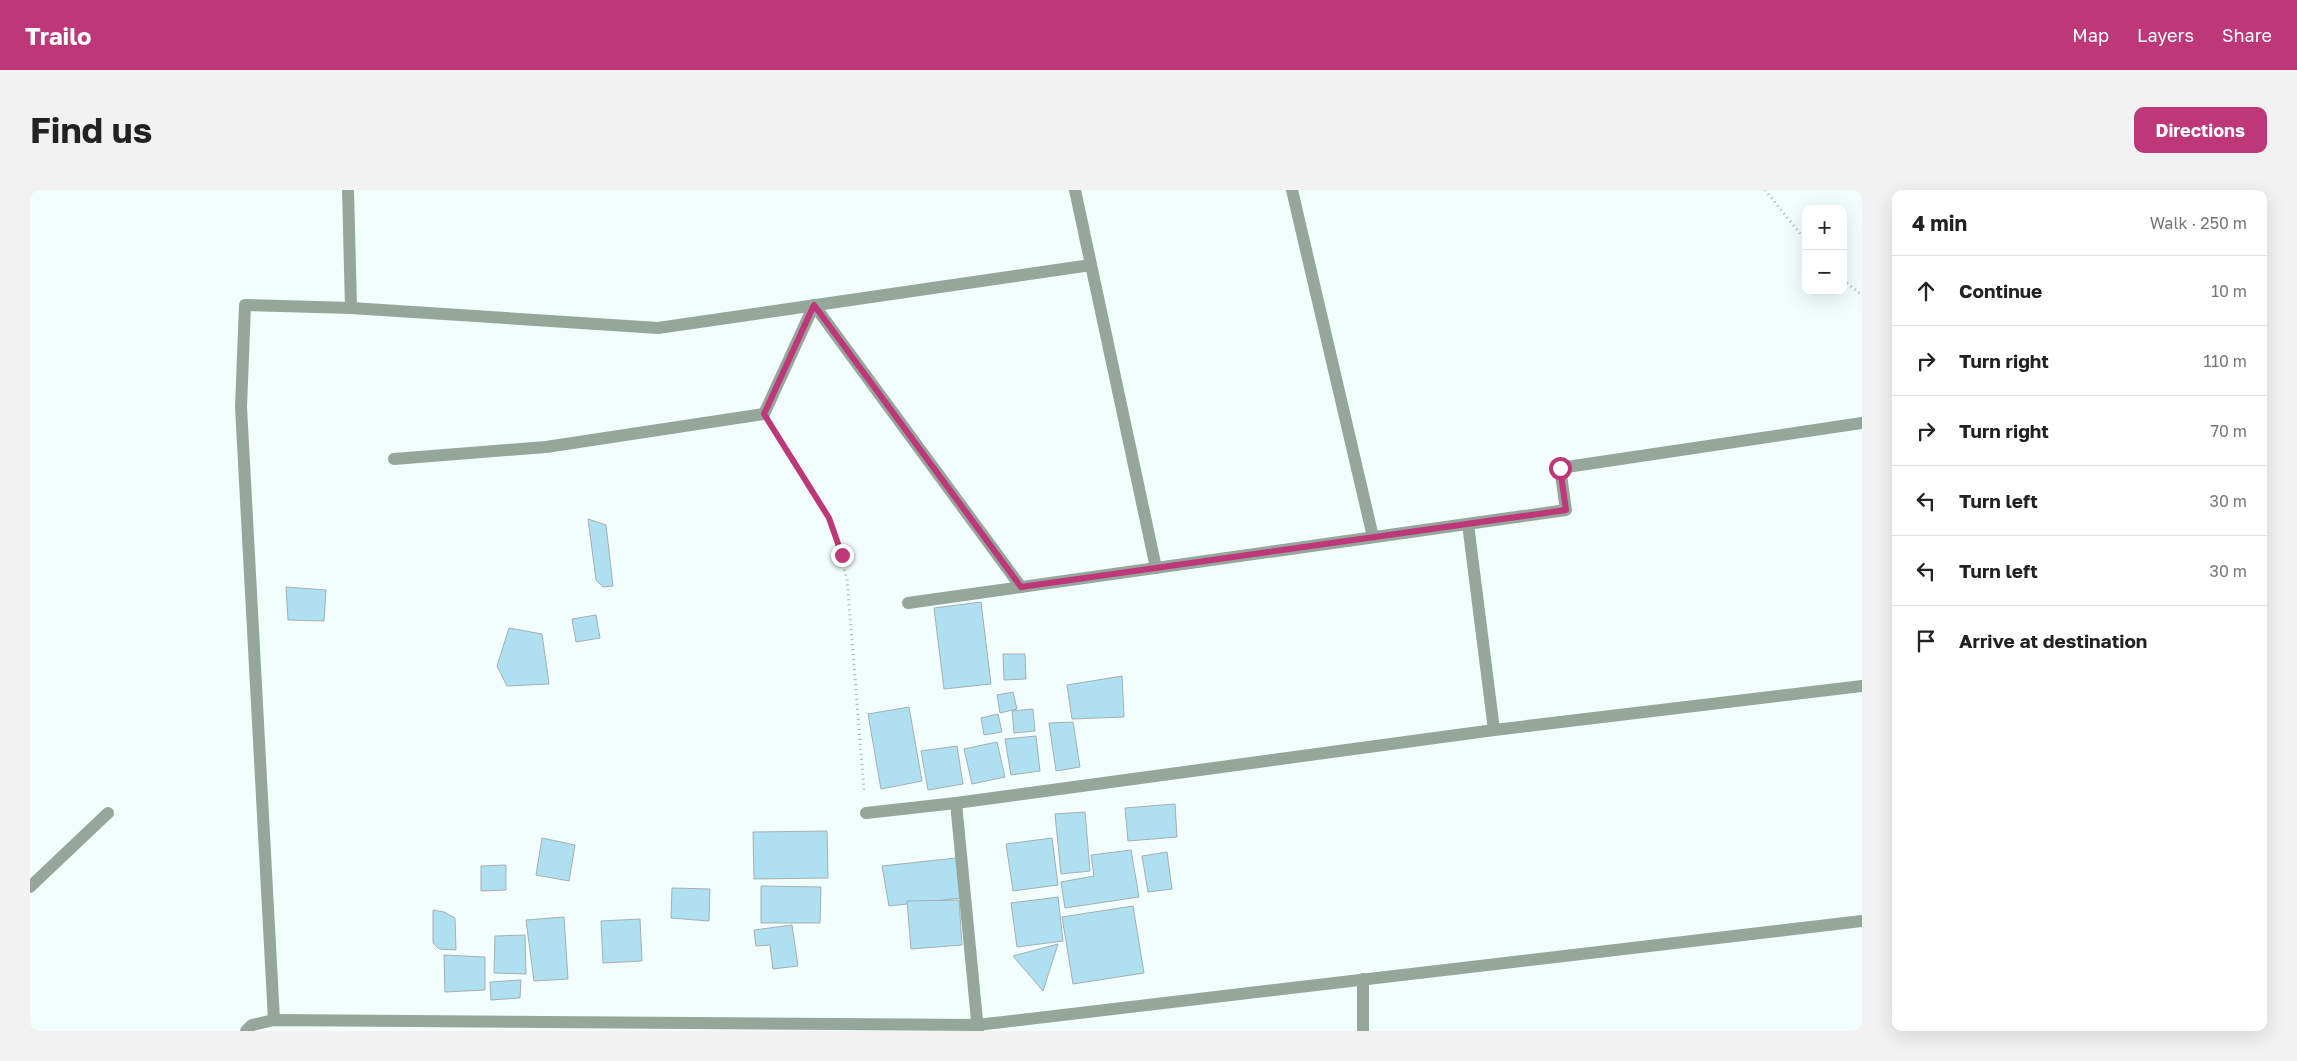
<!DOCTYPE html>
<meta charset="utf-8">
<style>
body{margin:0;font-family:"Golos Text",sans-serif;background:#f2f2f2;color:#222}
.controls{position:absolute;right:15px;top:15px;display:grid;overflow:hidden;border-radius:10px;box-shadow:0 5px 20px #0002}
.controls button{width:45px;height:45px;display:grid;place-items:center;padding:0;border:0;border-bottom:1px solid #e0e0e0;background:#fff;color:#222;font:25px sans-serif}
.stop{position:absolute;width:15px;height:15px;margin:-11px;border:4px solid #bd3779;border-radius:50%;background:#fff}
.stop.end{background:#bd3779;border-color:#fff;box-shadow:0 1px 5px #0008}
.list{margin:0;padding:0;list-style:none}
h2{display:flex;justify-content:space-between;align-items:center;height:65px;margin:0;padding:0 20px;font-size:21px}
h2 small{font-size:16px;font-weight:400;color:#767676}
.list li{display:grid;grid-template-columns:32px 1fr auto;gap:15px;align-items:center;box-sizing:border-box;height:70px;padding:0 20px;border-top:1px solid #e0e0e0}
.list b{display:block;font-size:19px;white-space:nowrap}
.list em{font-size:16px;font-style:normal;color:#767676}
.icon{flex:none;width:28px;height:28px;fill:none;stroke:currentColor;stroke-width:2;stroke-linecap:round;stroke-linejoin:round}
.map{position:relative;flex:none;width:1832px;height:841px;overflow:hidden;border-radius:10px}
header{display:flex;align-items:center;gap:30px;box-sizing:border-box;height:70px;padding:0 25px;background:#bd3779;color:#fff}
header strong{font-size:24px}
nav{display:flex;gap:28px;margin-inline-start:auto;font-size:18px}
.intro{display:flex;align-items:center;justify-content:space-between;box-sizing:border-box;height:120px;padding:0 30px}
h1{margin:0;font-size:35px}
.button{padding:12px 22px;border-radius:10px;background:#bd3779;color:#fff;font-size:18px;font-weight:700}
main{display:flex;gap:30px;padding:0 30px}
aside{flex:1;background:#fff;border-radius:10px;box-shadow:0 5px 20px #0002}
.map>svg:first-child{display:block}
.building{fill:#aee0f2;stroke:#a5afb3}
.lines{fill:none;stroke-linecap:round;stroke-linejoin:round}
.path{stroke:#abb4b2;stroke-width:3;stroke-dasharray:1 4;stroke-linecap:butt}
.minor{stroke:#95a69b;stroke-width:12}
.route{stroke:#bd3779;stroke-width:6}
</style>
<header>
<strong>Trailo</strong>
<nav><a>Map</a><a>Layers</a><a>Share</a></nav>
</header>
<div class="intro"><h1>Find us</h1><a class="button">Directions</a></div>
<main>
<div class="map">
<svg width="1832" height="841" viewBox="0 0 1832 841">
<rect width="100%" height="100%" fill="#f2fefc"/>
<g class="building">
<path d="M 558,329 L 576,335 L 583,396 L 573,397 L 566,390 Z"/>
<path d="M 256,397 L 296,400 L 294,431 L 258,430 Z"/>
<path d="M 951,412 L 961,494 L 914,499 L 904,418 Z"/>
<path d="M 566,425 L 570,448 L 546,452 L 542,429 Z"/>
<path d="M 479,438 L 512,444 L 519,494 L 477,496 L 467,476 Z"/>
<path d="M 973,464 L 995,464 L 996,489 L 974,490 Z"/>
<path d="M 1092,486 L 1094,527 L 1042,529 L 1037,495 Z"/>
<path d="M 983,502 L 987,519 L 970,523 L 967,505 Z"/>
<path d="M 879,517 L 892,591 L 851,599 L 838,524 Z"/>
<path d="M 1003,519 L 1005,541 L 984,543 L 982,521 Z"/>
<path d="M 968,524 L 972,542 L 954,545 L 951,528 Z"/>
<path d="M 1043,532 L 1050,577 L 1026,581 L 1019,533 Z"/>
<path d="M 1006,546 L 1010,581 L 981,585 L 975,549 Z"/>
<path d="M 967,552 L 975,587 L 942,594 L 934,559 Z"/>
<path d="M 927,556 L 933,594 L 898,600 L 891,561 Z"/>
<path d="M 1145,614 L 1147,647 L 1098,651 L 1095,618 Z"/>
<path d="M 1055,622 L 1060,681 L 1031,684 L 1025,624 Z"/>
<path d="M 797,641 L 798,688 L 724,689 L 723,642 Z"/>
<path d="M 512,648 L 545,655 L 539,691 L 506,685 Z"/>
<path d="M 1022,648 L 1028,695 L 983,701 L 976,654 Z"/>
<path d="M 1101,660 L 1109,707 L 1035,718 L 1031,692 L 1064,686 L 1061,665 Z"/>
<path d="M 1137,662 L 1142,699 L 1118,702 L 1112,666 Z"/>
<path d="M 926,668 L 931,708 L 859,716 L 852,676 Z"/>
<path d="M 476,675 L 476,700 L 451,701 L 451,676 Z"/>
<path d="M 731,696 L 791,697 L 790,733 L 731,733 Z"/>
<path d="M 642,698 L 680,699 L 679,731 L 641,728 Z"/>
<path d="M 1028,707 L 1033,751 L 987,757 L 981,713 Z"/>
<path d="M 929,710 L 932,755 L 881,759 L 877,711 Z"/>
<path d="M 1103,716 L 1114,783 L 1043,794 L 1032,727 Z"/>
<path d="M 403,720 L 414,722 L 425,728 L 426,760 L 409,759 L 403,753 Z"/>
<path d="M 534,727 L 538,789 L 504,791 L 496,730 Z"/>
<path d="M 610,729 L 612,771 L 573,773 L 571,731 Z"/>
<path d="M 762,735 L 768,776 L 743,779 L 740,755 L 726,756 L 724,740 Z"/>
<path d="M 495,745 L 496,784 L 464,783 L 465,746 Z"/>
<path d="M 1028,754 L 1013,801 L 983,766 Z"/>
<path d="M 414,765 L 455,767 L 455,800 L 415,802 Z"/>
<path d="M 491,790 L 490,808 L 461,810 L 460,792 Z"/>
</g>
<g class="lines">
<g class="path">
<path d="M 1735,0 L 1776,51"/>
<path d="M 1813,90 L 1832,105"/>
<path d="M 746,242 L 799,328 L 817,389 L 834,600"/>
</g>
<g class="minor">
<path d="M 318,0 L 321,118"/>
<path d="M 1045,0 L 1126,378"/>
<path d="M 1262,0 L 1343,347"/>
<path d="M 364,269 L 516,257 L 734,224 L 784,115 L 991,397"/>
<path d="M 1438,334 L 1464,540"/>
<path d="M 878,413 L 1536,320 L 1530,278 L 1832,233"/>
<path d="M 926,613 L 948,841"/>
<path d="M 836,623 L 926,613 L 1464,540 L 1832,496"/>
<path d="M 0,697 L 78,623"/>
<path d="M 244,830 L 211,217 L 215,115 L 321,118 L 628,138 L 1061,75"/>
<path d="M 216,841 L 222,835 L 244,830 L 947,835 L 1832,731"/>
<path d="M 1333,841 L 1333,789"/>
</g>
</g>
<g class="lines">
<path class="route" d="M 812,365 L 799,328 L 734,224 L 784,115 L 991,397 L 1536,320 L 1530,278"/>
</g>
</svg>
<div class="controls">
<button>+</button>
<button>−</button>
</div>
<div class="stop" style="left:1530px;top:278px"></div>
<div class="stop end" style="left:812px;top:365px"></div>
</div>
<aside>
<h2>4 min<small>Walk · 250 m</small></h2>
<ul class="list">
<li><svg class="icon" aria-label="ahead" viewBox="0 0 24 24"><path d="M12 20V5M6 11l6-6 6 6"/></svg><div><b>Continue</b></div><em>10 m</em></li>
<li><svg class="icon" aria-label="right" viewBox="0 0 24 24"><path d="M7 20v-9h11M14 6l5 5-5 5"/></svg><div><b>Turn right</b></div><em>110 m</em></li>
<li><svg class="icon" aria-label="right" viewBox="0 0 24 24"><path d="M7 20v-9h11M14 6l5 5-5 5"/></svg><div><b>Turn right</b></div><em>70 m</em></li>
<li><svg class="icon" aria-label="left" viewBox="0 0 24 24"><path d="M17 20v-9H6M10 6l-5 5 5 5"/></svg><div><b>Turn left</b></div><em>30 m</em></li>
<li><svg class="icon" aria-label="left" viewBox="0 0 24 24"><path d="M17 20v-9H6M10 6l-5 5 5 5"/></svg><div><b>Turn left</b></div><em>30 m</em></li>
<li><svg class="icon" aria-label="arrive" viewBox="0 0 24 24"><path d="M6 21V4h12l-3 4 3 4H6"/></svg><div><b>Arrive at destination</b></div></li>
</ul>
</aside>
</main>
